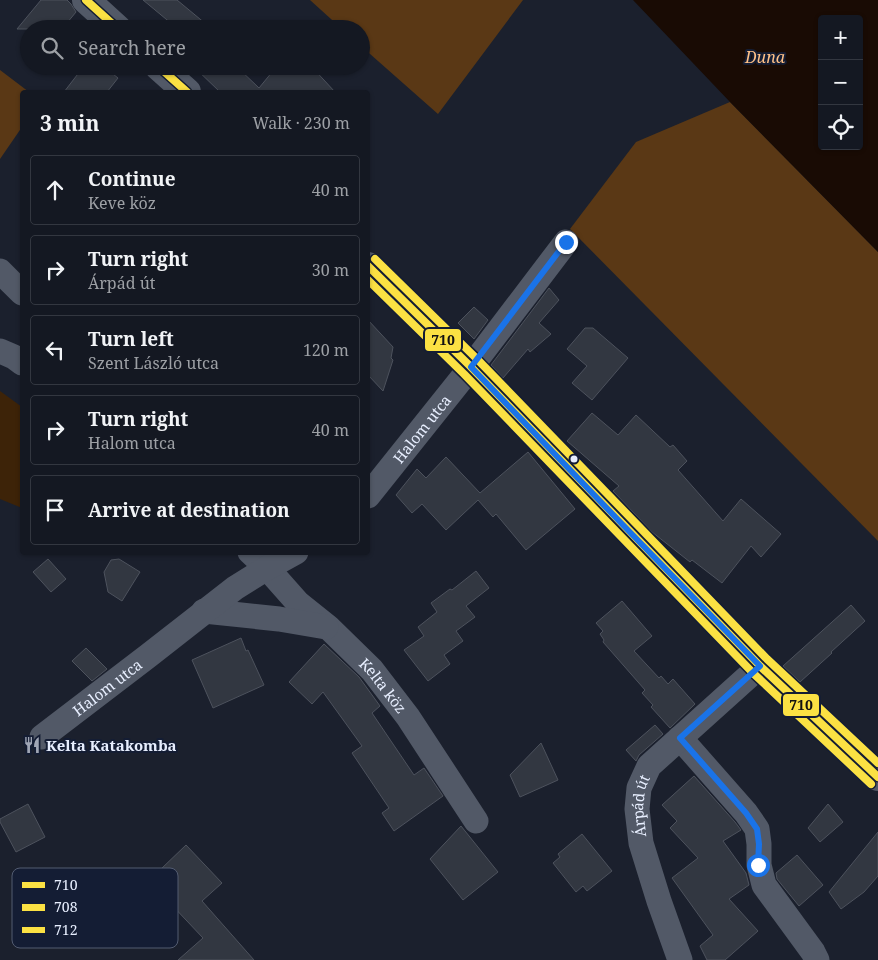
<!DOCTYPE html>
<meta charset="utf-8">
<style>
body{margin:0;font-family:"Noto Serif",serif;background:#1d212a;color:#f1f3f6}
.controls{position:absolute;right:15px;top:15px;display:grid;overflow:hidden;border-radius:5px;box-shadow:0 1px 4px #0004}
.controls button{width:45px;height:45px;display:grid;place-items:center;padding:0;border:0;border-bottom:1px solid #333740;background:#141822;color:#f1f3f6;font:25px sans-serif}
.stop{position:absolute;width:15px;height:15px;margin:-11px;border:4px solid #1a73e8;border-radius:50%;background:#fff}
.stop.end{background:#1a73e8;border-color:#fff;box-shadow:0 1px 5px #0008}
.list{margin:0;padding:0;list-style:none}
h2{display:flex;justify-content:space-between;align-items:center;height:65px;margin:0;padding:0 20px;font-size:21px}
h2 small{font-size:16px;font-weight:400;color:#9da0a5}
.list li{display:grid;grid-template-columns:32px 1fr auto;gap:15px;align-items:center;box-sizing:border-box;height:70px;margin:0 10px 10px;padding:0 10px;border:1px solid #333740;border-radius:5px}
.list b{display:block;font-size:19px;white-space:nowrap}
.list p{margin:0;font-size:16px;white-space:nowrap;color:#9da0a5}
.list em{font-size:16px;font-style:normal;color:#9da0a5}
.icon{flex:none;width:28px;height:28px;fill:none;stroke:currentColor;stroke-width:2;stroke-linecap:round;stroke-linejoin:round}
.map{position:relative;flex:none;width:878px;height:960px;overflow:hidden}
.search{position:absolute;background:#141822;box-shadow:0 1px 4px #0004;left:20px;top:20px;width:350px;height:55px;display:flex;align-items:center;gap:12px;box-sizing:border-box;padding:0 18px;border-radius:28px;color:#9da0a5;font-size:19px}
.panel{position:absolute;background:#141822;box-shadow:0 1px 4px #0004;left:20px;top:90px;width:350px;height:465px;border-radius:5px}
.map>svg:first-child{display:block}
.green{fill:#3d2308}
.forest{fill:#5a3815}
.water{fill:#190b04;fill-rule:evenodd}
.building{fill:#323741;stroke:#4d525d}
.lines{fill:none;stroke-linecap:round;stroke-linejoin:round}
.minor{stroke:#525967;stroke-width:25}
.tertiary{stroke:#525967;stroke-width:28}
.bus-1-casing{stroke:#141d34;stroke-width:11}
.bus-2-casing{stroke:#141d34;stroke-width:11}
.bus-3-casing{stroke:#141d34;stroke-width:11}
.bus-1{stroke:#fbe143;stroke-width:8}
.bus-2{stroke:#fbe143;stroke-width:8}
.bus-3{stroke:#fbe143;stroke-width:8}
.route{stroke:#1a73e8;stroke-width:6}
.bus-dot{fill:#e7eefe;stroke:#141d34;stroke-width:2}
.labels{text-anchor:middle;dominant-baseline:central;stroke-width:4;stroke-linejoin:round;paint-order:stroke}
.street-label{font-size:15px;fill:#e7eefe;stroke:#141d34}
.poi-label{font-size:15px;font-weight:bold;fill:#e7eefe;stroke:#141d34;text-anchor:start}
.water-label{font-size:16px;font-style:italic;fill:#ffc187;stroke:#141d34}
.key{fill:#141d34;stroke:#535c71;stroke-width:1}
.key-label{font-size:14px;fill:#e7eefe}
.line-badge{stroke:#141d34;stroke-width:2}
.pale-badge-label{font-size:14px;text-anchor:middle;font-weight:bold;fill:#111}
</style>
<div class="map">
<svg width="878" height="960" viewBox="0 0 878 960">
<rect width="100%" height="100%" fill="#1b202d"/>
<path class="green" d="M 0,391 L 22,407 L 22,508 L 0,499 Z"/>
<g class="forest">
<path d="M 310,0 L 523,0 L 438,114 L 361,46 L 361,29 L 342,29 Z"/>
<path d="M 0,70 L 29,92 L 22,92 L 22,127 L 0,159 Z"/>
<path d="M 730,102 L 878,252 L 878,541 L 570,229 L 636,142 Z"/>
</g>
<path class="water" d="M 633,0 L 878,0 L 878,252 L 730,102 ZM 822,19 L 859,19 L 859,146 L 822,146 Z"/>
<g class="building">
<path d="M 41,0 L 67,0 L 71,4 L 76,12 L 62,29 L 17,29 Z"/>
<path d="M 143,0 L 177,0 L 212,29 L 178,29 Z"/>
<path d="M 84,66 L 103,66 L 118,78 L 107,92 L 64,92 Z"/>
<path d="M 193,66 L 236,66 L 259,88 L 277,66 L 311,66 L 335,92 L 220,92 Z"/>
<path d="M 549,288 L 559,300 L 539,323 L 551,334 L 530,352 L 528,349 L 503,378 L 491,365 Z"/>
<path d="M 474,307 L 488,320 L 474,339 L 458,323 Z"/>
<path d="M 368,320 L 393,347 L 391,358 L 393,360 L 383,391 L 368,375 Z"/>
<path d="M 585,328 L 593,328 L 628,358 L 592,400 L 572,383 L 587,366 L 567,349 Z"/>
<path d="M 592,413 L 618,435 L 636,415 L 670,447 L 673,445 L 687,461 L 678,470 L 723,521 L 741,499 L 781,534 L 761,557 L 751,546 L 722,583 L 692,560 L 690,562 L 652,532 L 613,491 L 619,486 L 567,441 Z"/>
<path d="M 528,452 L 575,509 L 526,550 L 496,514 L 493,517 L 478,500 L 446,530 L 422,504 L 412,513 L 396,495 L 417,469 L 426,478 L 446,457 L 480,493 Z"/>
<path d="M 48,559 L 66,579 L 51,592 L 33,572 Z"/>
<path d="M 119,559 L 140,572 L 122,601 L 108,592 L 104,572 L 111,560 Z"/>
<path d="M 476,571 L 489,588 L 466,606 L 475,617 L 456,631 L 463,641 L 444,655 L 450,664 L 428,681 L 404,650 L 424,636 L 418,627 L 437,612 L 431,603 L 450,589 L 452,590 Z"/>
<path d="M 622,601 L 652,636 L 634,651 L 659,678 L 661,676 L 668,684 L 673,679 L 695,704 L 670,728 L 651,707 L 653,705 L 642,693 L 645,690 L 603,642 L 604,640 L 600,634 L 603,631 L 596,623 Z"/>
<path d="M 851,605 L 865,621 L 831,652 L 832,653 L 800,682 L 783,666 Z"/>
<path d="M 241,638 L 246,651 L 248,650 L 264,685 L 213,708 L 192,660 Z"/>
<path d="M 324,644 L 359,677 L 380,706 L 372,713 L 414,775 L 424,768 L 443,796 L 394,831 L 382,813 L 389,808 L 352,753 L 362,746 L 323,692 L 312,704 L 289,682 Z"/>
<path d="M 86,648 L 107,669 L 92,681 L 72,661 Z"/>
<path d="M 655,725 L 663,734 L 639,755 L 636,761 L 626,750 Z"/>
<path d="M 541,743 L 558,780 L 520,797 L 510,775 Z"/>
<path d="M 694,776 L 735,822 L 741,830 L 723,841 L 746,873 L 749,885 L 729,899 L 758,931 L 725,960 L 707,960 L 700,946 L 713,935 L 672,878 L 698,858 L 670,828 L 677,821 L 662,805 Z"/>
<path d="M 28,804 L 45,837 L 16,852 L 0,822 L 0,819 Z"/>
<path d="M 828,804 L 843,822 L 820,842 L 808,828 Z"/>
<path d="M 461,826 L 498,872 L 463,900 L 430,859 Z"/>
<path d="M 878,832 L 878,876 L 864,892 L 841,909 L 829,892 Z"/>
<path d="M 582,834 L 612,871 L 587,891 L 583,886 L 576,892 L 553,863 L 560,857 L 558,854 Z"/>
<path d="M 186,845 L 222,883 L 202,901 L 254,960 L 178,960 L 203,938 L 170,903 L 156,916 L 135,894 Z"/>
<path d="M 797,855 L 823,885 L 799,906 L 777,879 L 776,873 Z"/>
</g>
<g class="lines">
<g class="minor">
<path d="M 0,271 L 22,293"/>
<path d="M 0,351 L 14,357 L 22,363"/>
<path id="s1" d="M 368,496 L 471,367 L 566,242"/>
<path id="s2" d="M 250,552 L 267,568 L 298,603 L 328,627 L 372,670 L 408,717 L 476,821"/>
<path d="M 204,611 L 279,619 L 326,627"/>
<path id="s3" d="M 42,737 L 148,656 L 235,588 L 267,568 L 296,552"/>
<path d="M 680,738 L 746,813 L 757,829 L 759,844 L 759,865 L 764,885 L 813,952 L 817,960"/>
<path id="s4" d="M 680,960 L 659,901 L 641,843 L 637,809 L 639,788 L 649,766 L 760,666"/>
</g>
<g class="tertiary">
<path d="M 86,0 L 118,29"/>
<path d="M 158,66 L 187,92"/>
<path d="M 368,266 L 471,367 L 760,666 L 878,777"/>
</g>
<g class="bus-1-casing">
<g id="bus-1">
<path d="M 86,0 L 118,29"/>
<path d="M 158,66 L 187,92"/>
<path d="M 368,266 L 471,367 L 760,666 L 878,777"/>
</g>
</g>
<g class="bus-2-casing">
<path id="bus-2" d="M 368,280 L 464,374 L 753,673 L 871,784"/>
</g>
<g class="bus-3-casing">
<path id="bus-3" d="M 375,259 L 478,360 L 767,659 L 878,763"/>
</g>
<use href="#bus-1" class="bus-1"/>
<use href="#bus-2" class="bus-2"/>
<use href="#bus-3" class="bus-3"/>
</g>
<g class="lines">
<path class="route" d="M 566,242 L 471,367 L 622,524 L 760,666 L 680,738 L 746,813 L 757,829 L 759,844 L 758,865"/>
</g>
<defs>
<g id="restaurant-bare" transform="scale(1.35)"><path d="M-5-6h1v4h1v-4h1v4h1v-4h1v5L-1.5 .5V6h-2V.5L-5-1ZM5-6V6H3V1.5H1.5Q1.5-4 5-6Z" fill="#a0a6b5" stroke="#141d34" stroke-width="2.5" paint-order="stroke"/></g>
</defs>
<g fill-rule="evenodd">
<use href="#restaurant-bare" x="32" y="745"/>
</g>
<circle class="bus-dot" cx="574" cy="459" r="4.5"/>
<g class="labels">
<g class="street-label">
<text stroke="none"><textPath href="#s1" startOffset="86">Halom utca</textPath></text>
<text stroke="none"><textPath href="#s2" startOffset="189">Kelta köz</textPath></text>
<text stroke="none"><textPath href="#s3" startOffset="82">Halom utca</textPath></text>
<text stroke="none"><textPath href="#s4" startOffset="161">Árpád út</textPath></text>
</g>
<g class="poi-label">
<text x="46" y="745">Kelta Katakomba</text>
</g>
<g class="water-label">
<text x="765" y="57">Duna</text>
</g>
</g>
<rect x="12" y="868" width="166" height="80" rx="8" class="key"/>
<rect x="22" y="882" width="23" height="6" fill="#fbe143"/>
<rect x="22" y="904" width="23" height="7" fill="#fbe143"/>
<rect x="22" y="927" width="23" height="6" fill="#fbe143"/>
<g class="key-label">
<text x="54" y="890">710</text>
<text x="54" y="912">708</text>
<text x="54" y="935">712</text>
</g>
<g class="line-badge">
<rect x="424" y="328" width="38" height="24" rx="5" fill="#fbe143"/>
<rect x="782" y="693" width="38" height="24" rx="5" fill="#fbe143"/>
</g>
<g class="pale-badge-label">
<text x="443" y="345">710</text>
<text x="801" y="710">710</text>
</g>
</svg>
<div class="controls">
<button>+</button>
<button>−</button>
<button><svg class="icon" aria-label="locate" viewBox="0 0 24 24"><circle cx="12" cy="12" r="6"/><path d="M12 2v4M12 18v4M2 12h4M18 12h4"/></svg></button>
</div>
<div class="stop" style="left:758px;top:865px"></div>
<div class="stop end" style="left:566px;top:242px"></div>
<div class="search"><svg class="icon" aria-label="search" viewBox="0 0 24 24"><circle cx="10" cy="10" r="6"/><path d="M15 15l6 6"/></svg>Search here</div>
<section class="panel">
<h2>3 min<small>Walk · 230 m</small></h2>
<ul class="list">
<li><svg class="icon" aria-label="ahead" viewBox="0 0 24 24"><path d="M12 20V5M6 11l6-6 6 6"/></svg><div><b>Continue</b><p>Keve köz</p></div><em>40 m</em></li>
<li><svg class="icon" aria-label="right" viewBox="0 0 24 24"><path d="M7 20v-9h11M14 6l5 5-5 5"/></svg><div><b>Turn right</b><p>Árpád út</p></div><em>30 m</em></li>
<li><svg class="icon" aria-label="left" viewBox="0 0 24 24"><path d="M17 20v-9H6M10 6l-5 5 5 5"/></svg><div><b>Turn left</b><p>Szent László utca</p></div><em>120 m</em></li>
<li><svg class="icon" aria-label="right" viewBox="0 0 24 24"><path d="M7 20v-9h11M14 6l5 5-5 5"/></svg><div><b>Turn right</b><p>Halom utca</p></div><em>40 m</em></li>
<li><svg class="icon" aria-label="arrive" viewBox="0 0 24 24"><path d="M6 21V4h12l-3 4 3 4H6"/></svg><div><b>Arrive at destination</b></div></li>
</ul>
</section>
</div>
